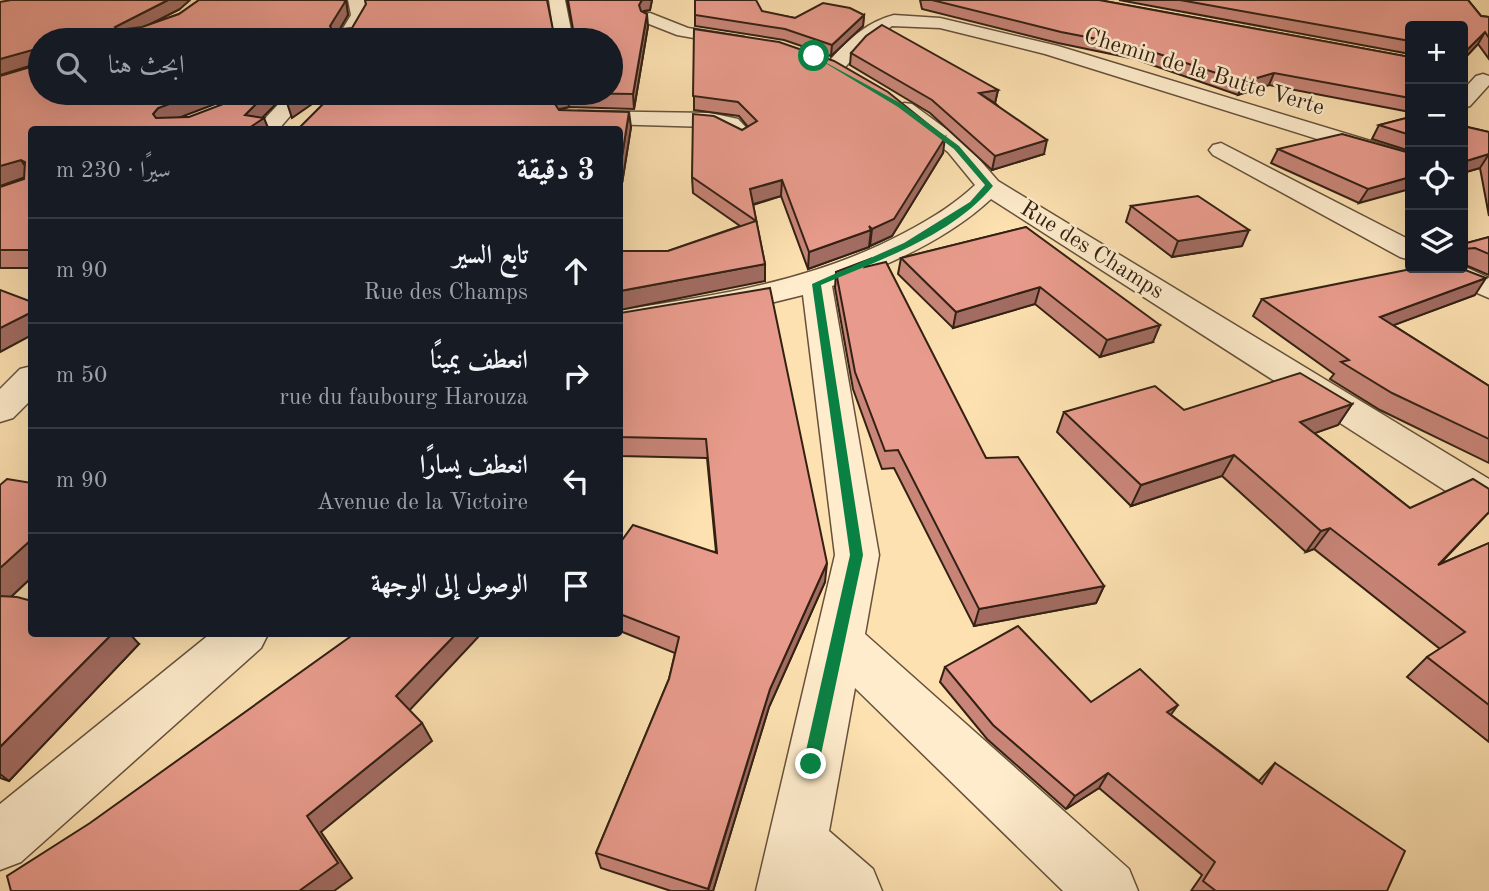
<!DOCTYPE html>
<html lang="ar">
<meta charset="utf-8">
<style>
body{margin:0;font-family:"Old Standard TT",Amiri,serif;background:#242831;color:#f1f3f6;direction:rtl}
.controls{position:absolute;right:21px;top:21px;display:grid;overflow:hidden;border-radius:7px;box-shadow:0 7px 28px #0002}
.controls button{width:63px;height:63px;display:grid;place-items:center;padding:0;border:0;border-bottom:2px solid #363941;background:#171b24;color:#f1f3f6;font:35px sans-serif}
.stop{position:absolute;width:21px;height:21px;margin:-16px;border:5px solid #0b8043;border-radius:50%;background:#fff}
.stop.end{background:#0b8043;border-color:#fff;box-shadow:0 2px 7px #0008}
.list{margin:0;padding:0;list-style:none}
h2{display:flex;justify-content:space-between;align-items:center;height:91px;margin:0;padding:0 28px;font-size:30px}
h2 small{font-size:23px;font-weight:400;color:#9ea1a6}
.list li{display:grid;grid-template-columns:46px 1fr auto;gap:21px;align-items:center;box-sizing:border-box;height:105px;padding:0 28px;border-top:2px solid #363941}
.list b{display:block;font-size:26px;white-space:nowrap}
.list p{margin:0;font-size:23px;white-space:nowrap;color:#9ea1a6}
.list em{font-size:23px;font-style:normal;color:#9ea1a6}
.icon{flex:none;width:38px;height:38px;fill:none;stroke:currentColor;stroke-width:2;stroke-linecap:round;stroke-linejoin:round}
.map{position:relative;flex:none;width:1489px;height:891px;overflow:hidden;direction:ltr}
.search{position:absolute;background:#171b24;box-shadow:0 7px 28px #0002;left:28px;top:28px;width:595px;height:77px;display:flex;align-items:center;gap:18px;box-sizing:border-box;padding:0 24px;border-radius:38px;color:#9ea1a6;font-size:26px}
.panel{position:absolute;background:#171b24;box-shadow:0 7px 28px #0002;left:28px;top:126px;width:595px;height:511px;border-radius:7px;direction:rtl}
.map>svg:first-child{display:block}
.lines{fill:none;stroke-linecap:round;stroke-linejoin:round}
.minor-casing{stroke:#66513b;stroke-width:3}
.minor{fill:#feeccc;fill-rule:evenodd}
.wall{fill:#c88578;stroke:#332114;stroke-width:2}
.shaded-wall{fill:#a26c62;stroke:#332114;stroke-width:2}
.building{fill:#e89b8c;stroke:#332114;stroke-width:2}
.route{fill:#0b8043}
.labels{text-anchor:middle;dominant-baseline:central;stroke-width:5;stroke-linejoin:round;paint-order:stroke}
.far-street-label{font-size:23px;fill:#332114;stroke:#feeccc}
</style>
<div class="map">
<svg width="1489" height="891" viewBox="0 0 1489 891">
<rect width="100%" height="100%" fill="#fde1b1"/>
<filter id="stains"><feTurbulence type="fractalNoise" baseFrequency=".00286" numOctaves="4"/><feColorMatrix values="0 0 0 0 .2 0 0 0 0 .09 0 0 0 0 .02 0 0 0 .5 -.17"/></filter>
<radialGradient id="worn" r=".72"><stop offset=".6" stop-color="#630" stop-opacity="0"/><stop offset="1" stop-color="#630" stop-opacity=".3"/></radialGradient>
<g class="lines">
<g class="minor-casing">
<g id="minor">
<path d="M 348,0 L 364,0 L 367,15 L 354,40 L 336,40 L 351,15 Z"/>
<path d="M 549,0 L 565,0 L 573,40 L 555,40 Z"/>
<path d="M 650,13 L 688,28 L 744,37 L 753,42 L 744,47 L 677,35 L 644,22 L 642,18 L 644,14 Z"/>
<path d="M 894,15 L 940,18 L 1058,46 L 1410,153 L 1410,168 L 1045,54 L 940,28 L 892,26 L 863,46 L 842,71 L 828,71 L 825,67 C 842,44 866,22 894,15 Z"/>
<path d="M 1483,74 L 1489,76 L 1489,85 L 1470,106 L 1463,108 L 1463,90 L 1476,76 Z"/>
<path d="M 289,93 L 310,93 L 278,130 L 254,130 Z"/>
<path d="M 904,103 L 912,104 L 964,142 L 998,181 L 1489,479 L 1489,513 L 1474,509 L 991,199 C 947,240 888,265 832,286 L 879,555 L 865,634 L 1129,869 L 1138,891 L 1063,891 L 855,688 L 829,831 L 873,869 L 882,891 L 756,891 L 835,555 L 803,295 L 742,310 L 620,329 L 620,310 C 719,295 814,281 904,233 C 929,220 954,205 975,185 L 948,152 L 896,114 L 893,109 Z"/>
<path d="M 578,111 L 710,113 L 738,119 L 754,136 L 743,143 C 730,140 724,129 710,127 L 570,123 L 567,118 Z"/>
<path d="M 1221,143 L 1410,240 L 1410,260 L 1400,257 L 1213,155 L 1209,150 L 1213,145 Z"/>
<path d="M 1463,266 L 1489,278 L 1489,298 L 1433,274 L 1428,268 Z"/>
<path d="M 32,366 L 32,399 L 13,418 L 0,422 L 0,389 L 20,369 Z"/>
<path d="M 210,634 L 268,634 L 261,648 L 21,862 L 0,870 L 0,804 Z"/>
</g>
</g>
<use href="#minor" class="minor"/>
</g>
<g class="wall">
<path d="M 199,0 L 346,0 L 348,15 L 339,29 L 553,30 L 573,29 L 567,0 L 652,0 L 650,10 L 643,12 L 648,26 L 634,109 L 569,107 L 560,110 L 631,127 L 620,196 L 620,130 L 334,93 L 611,93 L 40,40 L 244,93 L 179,117 L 263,117 L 32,130 L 32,268 L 0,268 L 0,187 L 24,179 L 24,178 L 0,186 L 34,65 L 0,75 L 0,2 L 180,9 L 148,25 L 179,14 Z"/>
<path d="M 695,0 L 795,18 L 864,15 L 863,26 L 831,56 L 784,40 L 695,26 Z"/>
<path d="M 920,0 L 1099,0 L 1410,57 L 1410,112 L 1269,85 L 1238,95 L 1135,59 L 1058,43 L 922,9 Z"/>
<path d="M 1119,0 L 1468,0 L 1481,16 L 1489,17 L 1489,59 L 1478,44 L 1463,60 L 1463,26 L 1410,26 L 1410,54 Z"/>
<path d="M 694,29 L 943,153 L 892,236 L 870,246 L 869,245 L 869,247 L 808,269 L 781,196 L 753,205 L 765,264 L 765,281 L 668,251 L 740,226 L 693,193 L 692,177 L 742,130 L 748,127 L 739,116 L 694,110 Z"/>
<path d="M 851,53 L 998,90 L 995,103 L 1044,154 L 992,170 L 930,113 L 850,65 Z"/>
<path d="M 1410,117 L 1410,151 L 1372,139 L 1379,125 Z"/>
<path d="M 1463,126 L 1489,132 L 1489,216 L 1480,168 L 1463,173 Z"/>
<path d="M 1278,149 L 1410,153 L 1359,203 L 1271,163 Z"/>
<path d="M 1131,206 L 1242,246 L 1172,257 L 1126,222 Z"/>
<path d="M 1026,227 L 1153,342 L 1100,357 L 1035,304 L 953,328 L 898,274 L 901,258 Z"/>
<path d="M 1489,237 L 1489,275 L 1463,264 L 1463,244 Z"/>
<path d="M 869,266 L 986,458 L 1104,586 L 1096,603 L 974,626 L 894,468 L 882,469 L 853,389 L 835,288 L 836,272 Z"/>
<path d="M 1475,295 L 1393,325 L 1489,386 L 1489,463 L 1380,410 L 1330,379 L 1334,374 L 1253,316 L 1262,299 Z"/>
<path d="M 620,313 L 825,582 L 769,707 L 713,891 L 671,891 L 601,868 L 596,853 L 669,679 L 675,653 L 620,631 L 620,543 L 716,552 L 707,458 L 620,456 Z"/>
<path d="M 1352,404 L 1338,425 L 1314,433 L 1410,508 L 1489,512 L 1440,564 L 1489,543 L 1489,742 L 1407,677 L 1427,657 L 1440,649 L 1314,549 L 1306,552 L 1222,476 L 1131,506 L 1057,432 L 1064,412 L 1184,410 Z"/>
<path d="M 0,485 L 32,577 L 11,597 L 139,644 L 9,781 L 0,778 Z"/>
<path d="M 945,667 L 1091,702 L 1171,715 L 1259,781 L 1275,763 L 1387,891 L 1191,891 L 1202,875 L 1099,788 L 1066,809 L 987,739 L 940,682 Z"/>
</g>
<g class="shaded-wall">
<path d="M 168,0 L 190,0 L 180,9 L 121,39 L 115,27 Z"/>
<path d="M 344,0 L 346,0 L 348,15 L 334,39 L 330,26 Z"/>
<path d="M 642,0 L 652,0 L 650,10 L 644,11 L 640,17 L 639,5 Z"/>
<path d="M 647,14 L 648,26 L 634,109 L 633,94 Z"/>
<path d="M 864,15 L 863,26 L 831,56 L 832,45 Z"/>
<path d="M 1485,32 L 1478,44 L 1463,60 L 1463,54 Z"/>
<path d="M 32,50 L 39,63 L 0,75 L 0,59 Z"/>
<path d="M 1274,73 L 1269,85 L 1238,95 L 1243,82 Z"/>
<path d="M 998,90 L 995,103 L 979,93 Z"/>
<path d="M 199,93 L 244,93 L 165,123 L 161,129 L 153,114 L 158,108 Z"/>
<path d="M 267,93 L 287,93 L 261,119 L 264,118 L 269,130 L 246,130 L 245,115 Z"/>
<path d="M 302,93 L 328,93 L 292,118 L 287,103 Z"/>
<path d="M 567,93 L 569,107 L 560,109 L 556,116 L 553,101 L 558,95 Z"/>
<path d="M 629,112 L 631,127 L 620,196 L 620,169 Z"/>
<path d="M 945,138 L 943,153 L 892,236 L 870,246 L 872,229 Z"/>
<path d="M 1047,140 L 1044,154 L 992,170 L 995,156 Z"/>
<path d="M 1489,154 L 1480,168 L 1463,173 L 1463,162 Z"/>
<path d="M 21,160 L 31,175 L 0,186 L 0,166 Z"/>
<path d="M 1410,177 L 1410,189 L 1359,203 L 1368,189 Z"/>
<path d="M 782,180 L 781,196 L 750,205 L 750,189 Z"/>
<path d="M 871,230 L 869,247 L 808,269 L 809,252 Z"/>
<path d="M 1249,230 L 1242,246 L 1172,257 L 1178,241 Z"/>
<path d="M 765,264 L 765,281 L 620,310 L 620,291 Z"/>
<path d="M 1486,278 L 1475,295 L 1370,334 L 1380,317 Z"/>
<path d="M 1040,287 L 1035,304 L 953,328 L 956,312 Z"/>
<path d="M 32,312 L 32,335 L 0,352 L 0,328 Z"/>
<path d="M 1160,325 L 1153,342 L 1100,357 L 1107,340 Z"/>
<path d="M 1352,404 L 1338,425 L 1287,443 L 1300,422 Z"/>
<path d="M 1234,455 L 1222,476 L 1131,506 L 1141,485 Z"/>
<path d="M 1330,528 L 1314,549 L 1306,552 L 1321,531 Z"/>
<path d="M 32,539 L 32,577 L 0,607 L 0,568 Z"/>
<path d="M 827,563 L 825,582 L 769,707 L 713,891 L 708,891 L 770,689 Z"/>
<path d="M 1104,586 L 1096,603 L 974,626 L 979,609 Z"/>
<path d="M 112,634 L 130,634 L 139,644 L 9,781 L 0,774 L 0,747 Z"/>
<path d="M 456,634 L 481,634 L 406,714 L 396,696 Z"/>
<path d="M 1178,705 L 1167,720 L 1167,712 Z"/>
<path d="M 422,723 L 432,741 L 321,832 L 352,878 L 334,891 L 299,891 L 307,816 Z"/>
<path d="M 1108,773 L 1099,788 L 1066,809 L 1075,796 Z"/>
</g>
<g class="building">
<path d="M 11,0 L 168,0 L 115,27 L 118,30 L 142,27 L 179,14 L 199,0 L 344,0 L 345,2 L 330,26 L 332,30 L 352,28 L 366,4 L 365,0 L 547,0 L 553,30 L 573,29 L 568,0 L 642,0 L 639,5 L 641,11 L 647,14 L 633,94 L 567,93 L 558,95 L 553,101 L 559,110 L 629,112 L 620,169 L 620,130 L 298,129 L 334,93 L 611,93 L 611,40 L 40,40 L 40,93 L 199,93 L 158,108 L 153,114 L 156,118 L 189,117 L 252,93 L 267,93 L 245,115 L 264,118 L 246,130 L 32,130 L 32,250 L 0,250 L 0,187 L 24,179 L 25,162 L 21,160 L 0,166 L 0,76 L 34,66 L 35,53 L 32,50 L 0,59 L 0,2 Z"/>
<path d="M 695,0 L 756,0 L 762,11 L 795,18 L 823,3 L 850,8 L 864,15 L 832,45 L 785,29 L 695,15 Z"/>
<path d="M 932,0 L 1099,0 L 1410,57 L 1410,98 L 1274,73 L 1243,82 L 1138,47 L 1061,32 Z"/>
<path d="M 1180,0 L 1468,0 L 1481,16 L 1489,17 L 1489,38 L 1485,32 L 1463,54 L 1463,26 L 1410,26 L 1410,41 Z"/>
<path d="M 882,25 L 998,90 L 979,93 L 1047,140 L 995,156 L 932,100 L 851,53 L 866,36 Z"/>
<path d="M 694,29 L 779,42 L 834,61 L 888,92 L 945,138 L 894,219 L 872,229 L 869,226 L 871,230 L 809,252 L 782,180 L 750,189 L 765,264 L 620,291 L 620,251 L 668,251 L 756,221 L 692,177 L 693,114 L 714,116 L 742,130 L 757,121 L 738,102 L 693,96 Z"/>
<path d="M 295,93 L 302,93 L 287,103 Z"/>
<path d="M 1410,117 L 1410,135 L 1379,125 Z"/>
<path d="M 1463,126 L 1489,132 L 1489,154 L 1463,162 Z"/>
<path d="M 1342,134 L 1410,153 L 1410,177 L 1368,189 L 1278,149 Z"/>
<path d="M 1198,196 L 1249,230 L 1178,241 L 1131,206 Z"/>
<path d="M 1026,227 L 1160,325 L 1107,340 L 1040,287 L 956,312 L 901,258 Z"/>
<path d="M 1489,237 L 1489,254 L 1475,248 L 1463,249 L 1463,244 Z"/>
<path d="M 870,259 L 865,267 L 886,262 L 986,458 L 1018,457 L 1104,586 L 979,609 L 898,450 L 885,451 L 855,372 L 836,272 Z"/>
<path d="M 1416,268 L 1460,268 L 1486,278 L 1380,317 L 1489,386 L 1489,439 L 1392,393 L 1341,362 L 1349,360 L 1262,299 Z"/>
<path d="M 770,288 L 827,563 L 770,689 L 708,889 L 596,853 L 669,679 L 679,637 L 620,614 L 620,543 L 633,525 L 717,553 L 706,439 L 620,437 L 620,313 Z"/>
<path d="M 0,290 L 32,302 L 32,312 L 0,328 Z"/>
<path d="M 1300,373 L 1352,404 L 1300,422 L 1410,508 L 1473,479 L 1489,489 L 1489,512 L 1438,565 L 1489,543 L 1489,705 L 1427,657 L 1465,632 L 1330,528 L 1321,531 L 1234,455 L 1141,485 L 1064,412 L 1155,386 L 1184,410 Z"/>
<path d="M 7,479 L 32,483 L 32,539 L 0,568 L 0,485 Z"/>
<path d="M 0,596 L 17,597 L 32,601 L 32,634 L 112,634 L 0,747 Z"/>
<path d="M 1018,626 L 1091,702 L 1140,669 L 1178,705 L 1167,712 L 1262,784 L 1275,763 L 1405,851 L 1387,891 L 1216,891 L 1203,881 L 1215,862 L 1108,773 L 1075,796 L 993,725 L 945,667 Z"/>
<path d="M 354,634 L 456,634 L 396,696 L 422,723 L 307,816 L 338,863 L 299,891 L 11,891 L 7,876 L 90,823 Z"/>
</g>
<path class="route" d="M 812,55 L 902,104 L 959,146 L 993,186 C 952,236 879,260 821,285 L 863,555 L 819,764 L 811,772 L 803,764 L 850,555 L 812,284 L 904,243 L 970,202 L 985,185 L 954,149 L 898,107 Z"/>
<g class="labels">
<g class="far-street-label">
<text transform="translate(1204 72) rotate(17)">Chemin de la Butte Verte</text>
<text transform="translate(1092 250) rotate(32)">Rue des Champs</text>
</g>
</g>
<rect width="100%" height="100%" filter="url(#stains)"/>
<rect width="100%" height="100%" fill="url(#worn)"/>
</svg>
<div class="controls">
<button>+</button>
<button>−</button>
<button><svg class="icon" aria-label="locate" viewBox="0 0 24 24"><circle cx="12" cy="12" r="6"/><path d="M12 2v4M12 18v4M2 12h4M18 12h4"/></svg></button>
<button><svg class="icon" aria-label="layers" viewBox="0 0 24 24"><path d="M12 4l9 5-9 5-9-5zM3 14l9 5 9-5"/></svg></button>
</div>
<div class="stop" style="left:814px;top:56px"></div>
<div class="stop end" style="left:811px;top:764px"></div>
<div class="search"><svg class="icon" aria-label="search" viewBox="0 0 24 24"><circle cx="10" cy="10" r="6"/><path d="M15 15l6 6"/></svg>ابحث هنا</div>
<section class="panel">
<h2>3 دقيقة<small>سيرًا · 230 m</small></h2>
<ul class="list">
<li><svg class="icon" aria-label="ahead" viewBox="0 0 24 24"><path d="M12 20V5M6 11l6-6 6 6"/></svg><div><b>تابع السير</b><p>Rue des Champs</p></div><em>90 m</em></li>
<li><svg class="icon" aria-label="right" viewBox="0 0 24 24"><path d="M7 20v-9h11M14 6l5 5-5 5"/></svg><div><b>انعطف يمينًا</b><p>rue du faubourg Harouza</p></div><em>50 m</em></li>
<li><svg class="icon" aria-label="left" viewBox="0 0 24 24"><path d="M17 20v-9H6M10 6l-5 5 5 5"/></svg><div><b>انعطف يسارًا</b><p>Avenue de la Victoire</p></div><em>90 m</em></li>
<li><svg class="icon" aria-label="arrive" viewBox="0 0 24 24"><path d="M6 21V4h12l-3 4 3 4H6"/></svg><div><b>الوصول إلى الوجهة</b></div></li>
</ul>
</section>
</div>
